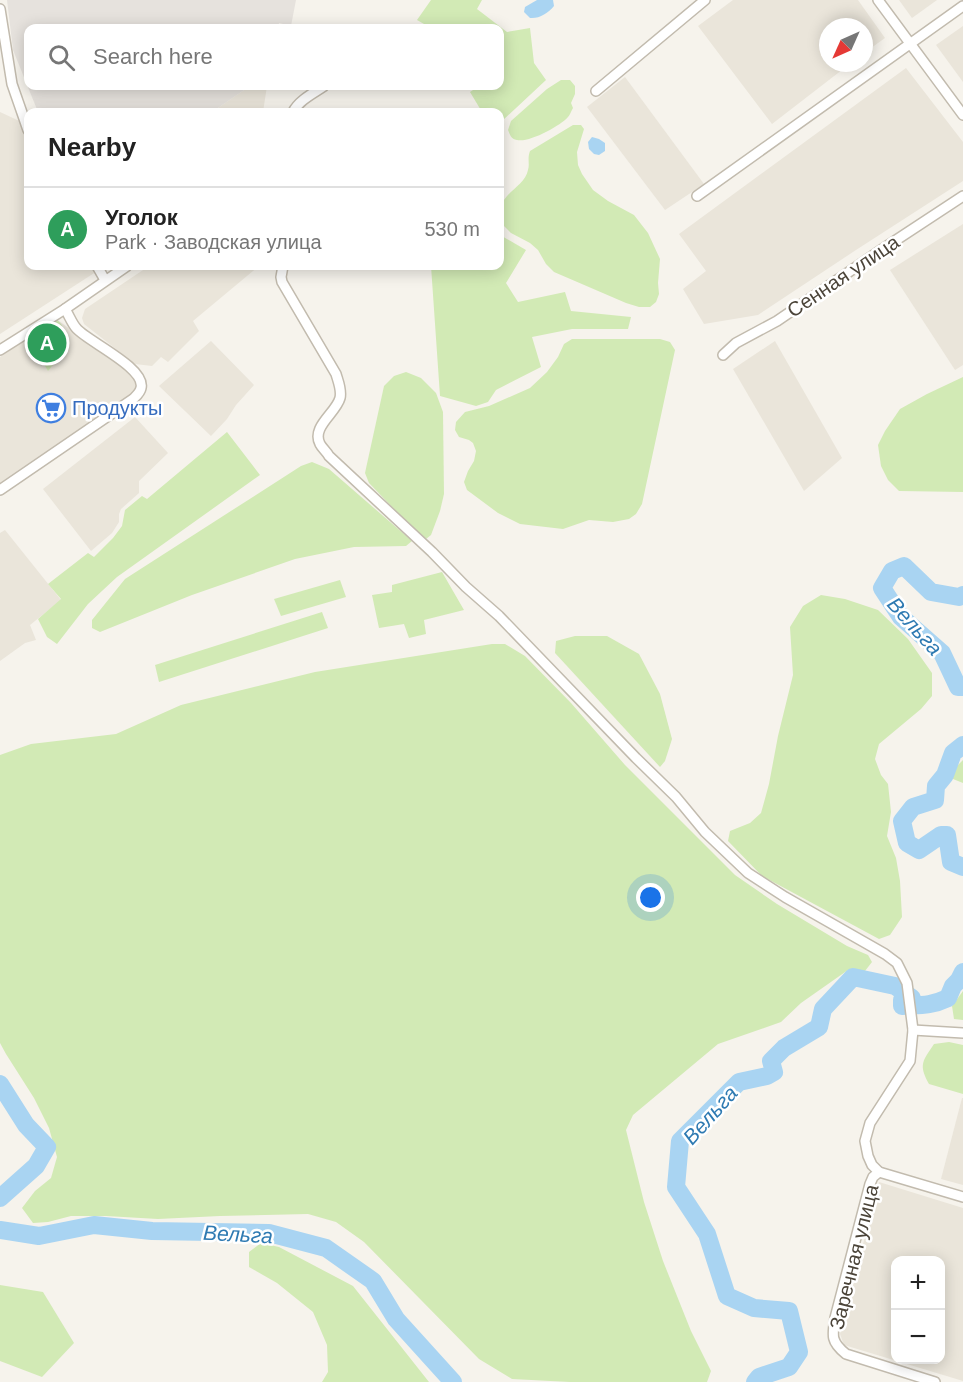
<!DOCTYPE html>
<meta charset="utf-8">
<style>
body{margin:0;font-family:Arial,sans-serif;background:#f6f6f6;color:#222}
.controls{position:absolute;right:18px;bottom:18px;display:grid;overflow:hidden;border-radius:12px;box-shadow:0 3px 15px #0003}
.controls button{width:54px;height:54px;display:grid;place-items:center;padding:0;border:0;border-bottom:2px solid #e0e0e0;background:#fff;color:#222;font:30px sans-serif}
.compass{position:absolute;left:819px;top:18px;width:54px;height:54px;border-radius:50%;background:#fff;box-shadow:0 3px 15px #0003;rotate:225deg}
.you{position:absolute;left:651px;top:898px;width:21px;height:21px;margin:-15px;border:4px solid #fff;border-radius:50%;background:#1a73e8;box-shadow:0 0 0 9px #1a73e833}
.badge{display:grid;place-items:center;width:39px;height:39px;border-radius:50%;background:#0b8043;color:#fff;font-size:20px;font-weight:700}
.pin{position:absolute;translate:-50% -50%;border:3px solid #fff;box-shadow:0 2px 6px #0006}
.list{margin:0;padding:0;list-style:none}
h2{display:flex;justify-content:space-between;align-items:center;height:78px;margin:0;padding:0 24px;font-size:26px}
h2 small{font-size:20px;font-weight:400;color:#767676}
.list li{display:grid;grid-template-columns:39px 1fr auto;gap:18px;align-items:center;box-sizing:border-box;height:84px;padding:0 24px;border-top:2px solid #e0e0e0}
.list b{display:block;font-size:22px;white-space:nowrap}
.list p{margin:0;font-size:20px;white-space:nowrap;color:#767676}
.list em{font-size:20px;font-style:normal;color:#767676}
.icon{flex:none;width:33px;height:33px;fill:none;stroke:currentColor;stroke-width:2;stroke-linecap:round;stroke-linejoin:round}
.map{position:relative;flex:none;width:963px;height:1382px;overflow:hidden}
.search{position:absolute;background:#fff;box-shadow:0 3px 15px #0003;left:24px;top:24px;width:480px;height:66px;display:flex;align-items:center;gap:15px;box-sizing:border-box;padding:0 21px;border-radius:12px;color:#767676;font-size:22px}
.panel{position:absolute;background:#fff;box-shadow:0 3px 15px #0003;left:24px;top:108px;width:480px;height:162px;border-radius:12px}
.map>svg:first-child{display:block}
.residential{fill:#eae5da;fill-rule:evenodd}
.industrial{fill:#e6e2dd}
.green{fill:#d2eab5}
.water{fill:#a9d4f2}
.lines{fill:none;stroke-linecap:round;stroke-linejoin:round}
.river{stroke:#a9d4f2;stroke-width:18}
.minor-casing{stroke:#c2bbae;stroke-width:12}
.minor{stroke:#fff;stroke-width:9}
.labels{text-anchor:middle;dominant-baseline:central;stroke-width:5;stroke-linejoin:round;paint-order:stroke}
.street-label{font-size:20px;fill:#4b4439;stroke:#fff}
.shop-label{font-size:20px;fill:#366cbe;stroke:#fff;text-anchor:start}
.water-label{font-size:21px;font-style:italic;fill:#2e7ab2;stroke:#fff}
</style>
<div class="map">
<svg width="963" height="1382" viewBox="0 0 963 1382">
<rect width="100%" height="100%" fill="#f6f3ec"/>
<g class="residential">
<path d="M 733,0 L 858,0 L 885,38 L 864,53 L 864,27 L 828,27 L 828,63 L 851,63 L 772,124 L 698,26 Z"/>
<path d="M 899,0 L 937,0 L 912,18 Z"/>
<path d="M 963,26 L 963,82 L 936,45 Z"/>
<path d="M 906,68 L 963,142 L 963,181 L 856,250 L 758,315 L 704,324 L 683,289 L 706,271 L 679,234 Z"/>
<path d="M 625,77 L 704,184 L 665,210 L 587,107 Z"/>
<path d="M 250,86 L 267,86 L 263,112 L 212,112 Z"/>
<path d="M 0,112 L 28,125 L 28,266 L 105,266 L 0,334 Z"/>
<path d="M 963,224 L 963,365 L 955,370 L 890,270 Z"/>
<path d="M 149,266 L 259,266 L 193,321 L 199,331 L 168,362 L 161,357 L 152,366 L 135,364 L 84,324 L 82,318 L 85,309 Z"/>
<path d="M 56,319 L 127,370 L 139,386 L 136,392 L 0,484 L 0,357 Z"/>
<path d="M 211,341 L 254,385 L 236,405 L 227,419 L 211,436 L 159,386 Z"/>
<path d="M 775,341 L 842,458 L 804,491 L 733,369 Z"/>
<path d="M 135,417 L 168,453 L 139,481 L 139,493 L 121,509 L 119,514 L 119,522 L 112,533 L 91,551 L 43,489 Z"/>
<path d="M 5,530 L 61,600 L 30,625 L 36,640 L 25,643 L 0,661 L 0,533 Z"/>
<path d="M 962,1098 L 963,1098 L 963,1185 L 941,1179 Z"/>
<path d="M 879,1182 L 963,1208 L 963,1381 L 844,1345 L 840,1334 ZM 896,1260 L 940,1260 L 940,1360 L 896,1360 Z"/>
</g>
<path class="industrial" d="M 7,0 L 296,0 L 291,26 L 279,23 L 278,28 L 28,28 L 28,86 L 250,86 L 212,112 L 38,112 L 13,50 Z"/>
<g class="green">
<path d="M 431,0 L 482,0 L 477,9 L 507,32 L 530,28 L 534,63 L 546,80 L 502,121 L 500,122 L 500,112 L 482,112 L 470,92 L 476,88 L 474,86 L 500,86 L 500,28 L 431,28 L 417,20 Z"/>
<path d="M 561,80 L 570,80 L 575,86 L 575,94 L 571,103 L 573,108 C 571,111 570,115 568,117 C 560,126 529,143 517,140 C 511,139 510,135 508,130 L 511,121 L 547,89 Z"/>
<path d="M 573,125 L 581,125 L 584,129 L 577,152 L 578,165 L 582,174 L 593,190 L 608,201 L 634,215 L 648,233 L 660,259 L 658,283 L 659,294 L 656,302 L 650,307 L 639,307 L 626,303 L 554,272 L 546,264 L 538,250 L 530,243 L 511,233 L 502,224 C 501,220 500,214 500,210 C 502,193 525,186 528,170 C 530,164 527,159 530,151 Z"/>
<path d="M 500,235 L 526,250 L 506,283 L 518,302 L 565,292 L 571,311 L 631,317 L 628,329 L 572,329 L 532,337 L 541,367 L 496,390 L 488,402 L 476,406 L 440,396 L 431,266 L 500,266 Z"/>
<path d="M 56,319 C 74,332 59,358 48,371 L 29,338 Z"/>
<path d="M 572,339 L 660,339 L 670,342 L 675,350 L 642,504 L 636,514 L 629,519 L 613,522 L 589,520 L 563,529 L 520,524 L 498,513 L 467,490 L 464,482 L 468,471 L 474,461 L 476,451 L 473,443 L 469,440 L 459,437 L 455,430 L 456,422 L 465,412 L 489,406 L 530,388 L 547,372 L 558,357 L 564,344 Z"/>
<path d="M 406,372 L 421,378 L 436,393 L 443,412 L 444,494 L 440,511 L 431,535 L 426,539 L 421,537 L 369,483 L 365,473 L 384,386 L 394,376 Z"/>
<path d="M 963,377 L 963,492 L 899,491 L 888,480 L 881,466 L 878,445 L 885,431 L 900,409 L 927,394 Z"/>
<path d="M 227,432 L 260,475 L 117,577 L 88,604 L 57,644 L 47,637 L 38,619 L 61,599 L 48,584 L 88,553 L 94,557 L 113,538 L 122,526 L 125,510 L 142,496 L 147,499 Z"/>
<path d="M 312,462 L 329,469 L 412,541 L 406,546 L 354,547 L 295,559 L 192,595 L 100,632 L 92,628 L 92,620 L 125,579 L 301,466 Z"/>
<path d="M 442,572 L 464,610 L 424,620 L 426,634 L 409,638 L 404,624 L 379,628 L 372,595 L 392,592 L 392,585 Z"/>
<path d="M 340,580 L 346,597 L 281,616 L 274,599 Z"/>
<path d="M 821,595 L 845,599 L 878,610 L 908,639 L 932,673 L 932,696 L 921,709 L 879,744 L 875,759 L 881,775 L 888,784 L 891,812 L 887,836 L 896,858 L 900,881 L 902,917 L 890,935 L 879,939 L 762,876 L 728,841 L 730,831 L 750,823 L 761,813 L 769,784 L 778,736 L 793,675 L 790,627 L 803,606 Z"/>
<path d="M 322,612 L 328,628 L 159,682 L 155,665 Z"/>
<path d="M 575,636 L 607,636 L 639,654 L 660,694 L 672,739 L 665,761 L 660,767 L 555,653 L 556,641 Z"/>
<path d="M 492,644 L 505,644 L 525,656 L 571,703 L 625,765 L 735,875 L 777,904 L 847,946 L 868,955 L 872,962 L 865,971 L 848,970 L 801,1003 L 781,1022 L 718,1044 L 633,1115 L 626,1130 L 644,1202 L 663,1261 L 691,1331 L 711,1371 L 707,1382 L 570,1382 L 512,1379 L 479,1359 L 364,1242 L 336,1222 L 308,1214 L 220,1216 L 158,1219 L 106,1216 L 71,1216 L 48,1222 L 33,1223 L 22,1208 L 35,1191 L 51,1178 L 57,1157 L 49,1128 L 34,1098 L 6,1054 L 0,1043 L 0,755 L 31,744 L 116,734 L 181,705 L 315,672 Z"/>
<path d="M 963,760 L 963,783 L 953,779 L 953,770 Z"/>
<path d="M 963,991 L 963,1020 L 954,1019 L 952,1006 Z"/>
<path d="M 949,1042 L 963,1045 L 963,1094 L 929,1084 C 918,1064 923,1061 934,1044 Z"/>
<path d="M 261,1243 L 279,1247 L 353,1286 L 429,1382 L 322,1382 L 328,1372 L 327,1345 L 313,1312 L 277,1283 L 249,1267 L 249,1252 Z"/>
<path d="M 0,1285 L 43,1292 L 74,1343 L 42,1377 L 0,1361 Z"/>
</g>
<g class="water">
<path d="M 537,0 L 553,0 L 554,6 C 548,13 539,19 530,18 L 524,12 L 525,7 Z"/>
<path d="M 592,137 L 599,139 L 605,143 L 605,151 L 599,155 L 594,154 L 589,149 L 588,142 Z"/>
</g>
<g class="lines">
<g class="river">
<path d="M 963,595 L 959,597 L 931,592 L 904,566 L 892,571 L 882,588 L 901,617 L 942,653 L 958,687 L 963,687"/>
<path d="M 963,745 L 953,753 L 945,775 L 936,786 L 935,800 L 913,807 L 902,821 L 907,843 L 919,850 L 941,835 L 947,835 L 951,862 L 963,867"/>
<path d="M 0,1084 L 26,1125 L 47,1147 L 36,1166 L 0,1198"/>
<path d="M 0,1230 L 39,1236 L 94,1225 L 152,1231 L 269,1233 L 326,1248 L 373,1281 L 396,1319 L 453,1382"/>
<path d="M 755,1382 L 759,1377 L 789,1367 L 799,1352 L 789,1311 L 754,1308 L 727,1296 L 707,1234 L 676,1187 L 680,1141 L 739,1082 L 767,1076 L 774,1072 L 771,1061 L 784,1048 L 819,1027 L 823,1009 L 853,977 L 895,986 L 912,998 L 902,1000 L 902,1006 C 921,1005 931,1006 948,998 L 953,986 L 959,980 L 963,972"/>
</g>
<g class="minor-casing">
<g id="minor">
<path d="M 878,0 L 963,115"/>
<path d="M 0,9 L 12,84 L 28,130"/>
<path d="M 596,91 L 705,0"/>
<path d="M 293,112 C 299,100 314,93 324,86"/>
<path d="M 697,196 L 963,6"/>
<path d="M 97,266 L 105,280"/>
<path d="M 283,266 L 281,277 L 282,282 L 336,374 C 338,381 342,390 340,398 C 336,413 311,427 320,444 C 322,448 327,452 329,456 L 432,552 L 466,587 L 499,616 L 636,758 L 676,797 L 705,832 L 748,873 L 785,897 L 885,954 L 897,963 L 907,983 L 913,1030 L 910,1061 L 870,1123 L 865,1141 L 868,1156 L 872,1165 L 879,1172 L 963,1197"/>
<path d="M 0,350 L 65,309 L 127,266"/>
<path d="M 723,355 L 736,343 L 777,321 L 881,250 L 963,196"/>
<path d="M 0,490 L 133,399 C 136,396 140,393 141,388 C 146,368 89,342 77,329 C 72,324 69,315 65,309"/>
<path d="M 913,1030 L 963,1033"/>
<path d="M 879,1172 L 873,1177 L 870,1184 L 835,1318 C 832,1336 831,1342 846,1354 L 935,1382"/>
</g>
</g>
<use href="#minor" class="minor"/>
</g>
<defs>
<g id="supermarket-ring" transform="scale(1.5)"><circle r="9.5" fill="#fff" stroke="#3f7fe0" stroke-width="1.5"/><path d="M-6-5.5h2.5l.6 2H6L4.5 2H-2.5L-4.4-4H-6ZM-1.5 3.2a1.3 1.3 0 1 0 .1 0ZM3 3.2a1.3 1.3 0 1 0 .1 0Z" fill="#3f7fe0"/></g>
</defs>
<g fill-rule="evenodd">
<use href="#supermarket-ring" x="51" y="408"/>
</g>
<g class="labels">
<g class="street-label">
<text transform="translate(843 276) rotate(-34)">Сенная улица</text>
<text transform="translate(854 1257) rotate(-76)">Заречная улица</text>
</g>
<g class="shop-label">
<text x="72" y="408">Продукты</text>
</g>
<g class="water-label">
<text transform="translate(915 626) rotate(48)">Вельга</text>
<text transform="translate(710 1115) rotate(-48)">Вельга</text>
<text transform="translate(238 1234) rotate(3)">Вельга</text>
</g>
</g>
</svg>
<div class="controls">
<button>+</button>
<button>−</button>
</div>
<svg class="compass" viewBox="-18 -18 36 36"><path d="M0-13l5 13h-10z" fill="#e53935"/><path d="M0 13l5-13h-10z" fill="#767676"/></svg>
<div class="you"></div>
<div class="pin badge" style="left:47px;top:343px;background:#2e9e5b">A</div>
<div class="search"><svg class="icon" aria-label="search" viewBox="0 0 24 24"><circle cx="10" cy="10" r="6"/><path d="M15 15l6 6"/></svg>Search here</div>
<section class="panel">
<h2>Nearby<small></small></h2>
<ul class="list">
<li><span class="badge" style="background:#2e9e5b">A</span><div><b>Уголок</b><p>Park · Заводская улица</p></div><em>530 m</em></li>
</ul>
</section>
</div>
